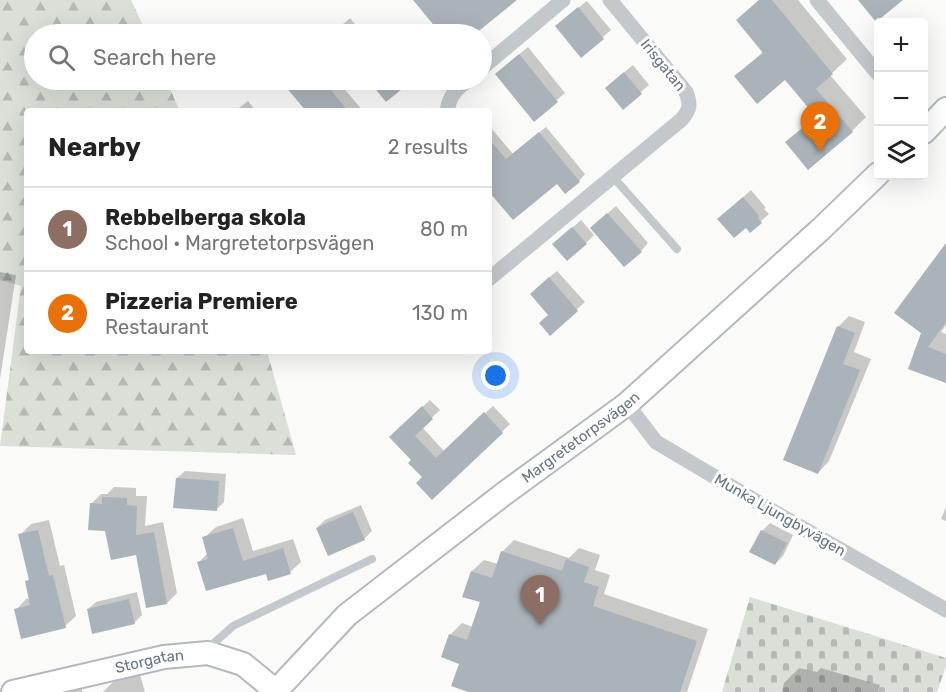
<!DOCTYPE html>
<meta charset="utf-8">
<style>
body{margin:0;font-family:Rubik,sans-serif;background:#f6f6f6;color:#222}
.controls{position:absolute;right:18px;top:18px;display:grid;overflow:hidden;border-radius:6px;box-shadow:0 6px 24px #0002}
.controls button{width:54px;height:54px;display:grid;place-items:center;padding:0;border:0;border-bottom:2px solid #e0e0e0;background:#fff;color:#222;font:30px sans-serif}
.you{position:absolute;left:496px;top:376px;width:21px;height:21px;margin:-15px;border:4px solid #fff;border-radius:50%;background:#1a73e8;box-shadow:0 0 0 9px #1a73e833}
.badge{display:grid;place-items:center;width:39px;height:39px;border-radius:50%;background:#7c3aed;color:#fff;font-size:20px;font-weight:700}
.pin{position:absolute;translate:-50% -50px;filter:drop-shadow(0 2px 3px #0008)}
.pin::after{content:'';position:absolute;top:32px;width:21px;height:18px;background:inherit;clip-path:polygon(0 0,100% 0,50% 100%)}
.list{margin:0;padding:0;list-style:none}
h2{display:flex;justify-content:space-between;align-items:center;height:78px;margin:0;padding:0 24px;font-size:26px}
h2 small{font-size:20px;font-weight:400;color:#767676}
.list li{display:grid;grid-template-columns:39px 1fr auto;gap:18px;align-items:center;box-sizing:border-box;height:84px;padding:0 24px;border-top:2px solid #e0e0e0}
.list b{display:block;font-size:22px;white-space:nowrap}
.list p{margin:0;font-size:20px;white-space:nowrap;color:#767676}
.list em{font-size:20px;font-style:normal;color:#767676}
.icon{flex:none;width:33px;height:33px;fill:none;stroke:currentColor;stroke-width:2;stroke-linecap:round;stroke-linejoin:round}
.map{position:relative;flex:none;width:946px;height:692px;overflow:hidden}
.search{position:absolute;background:#fff;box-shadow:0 6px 24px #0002;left:24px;top:24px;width:468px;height:66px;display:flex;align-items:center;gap:15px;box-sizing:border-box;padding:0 21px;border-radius:33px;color:#767676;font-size:22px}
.panel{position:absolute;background:#fff;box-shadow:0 6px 24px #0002;left:24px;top:108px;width:468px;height:246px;border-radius:6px}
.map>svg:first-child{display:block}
.forest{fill:url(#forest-firs)}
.cemetery{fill:url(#cemetery-stones)}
.shadow{fill:#0003}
.building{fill:#aab3b9}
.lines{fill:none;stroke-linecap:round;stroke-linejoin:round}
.secondary-casing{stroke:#b3babf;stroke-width:26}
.lane{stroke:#c3c8cc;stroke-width:8}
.street{stroke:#c3c8cc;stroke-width:15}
.secondary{stroke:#fff;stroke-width:22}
.labels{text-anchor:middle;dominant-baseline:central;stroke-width:6;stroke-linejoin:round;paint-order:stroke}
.street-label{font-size:15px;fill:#657683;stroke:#fff}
</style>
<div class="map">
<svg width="946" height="692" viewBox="0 0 946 692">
<defs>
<pattern id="forest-firs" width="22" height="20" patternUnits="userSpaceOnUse" patternTransform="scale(1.5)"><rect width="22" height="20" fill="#dadfd7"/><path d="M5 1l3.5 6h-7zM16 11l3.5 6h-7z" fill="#b4b9b4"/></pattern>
<pattern id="cemetery-stones" width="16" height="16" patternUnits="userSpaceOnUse" patternTransform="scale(1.5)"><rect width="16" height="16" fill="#dadfd7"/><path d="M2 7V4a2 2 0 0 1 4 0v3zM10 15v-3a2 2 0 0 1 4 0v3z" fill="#b4b9b4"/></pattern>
</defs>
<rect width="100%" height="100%" fill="#fafaf8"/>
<path class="forest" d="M 0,0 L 131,0 L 147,34 L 34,34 L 34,80 L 166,80 L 180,111 L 27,111 L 27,351 L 267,351 L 296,455 L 0,446 L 21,286 L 0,280 Z"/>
<path class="cemetery" d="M 750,597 L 946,658 L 946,666 L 937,692 L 722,692 Z"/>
<g class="shadow">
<path d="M 759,0 L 798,0 L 847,59 L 830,75 L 866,117 L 852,131 L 787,142 L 817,115 L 786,78 L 736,76 L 764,51 L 738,20 Z"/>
<path d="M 587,1 L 611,30 L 581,56 L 565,18 Z"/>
<path d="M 350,18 L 363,34 L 332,34 L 336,30 Z"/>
<path d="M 528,47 L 565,93 L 534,119 L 505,66 Z"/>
<path d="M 633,65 L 649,85 L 623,107 L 615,80 Z"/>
<path d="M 282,80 L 337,80 L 363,111 L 308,111 Z"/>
<path d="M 370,80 L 400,80 L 404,84 L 387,100 Z"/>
<path d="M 248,101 L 256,111 L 235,111 Z"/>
<path d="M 546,127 L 585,174 L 579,181 L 489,189 L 489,132 L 492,129 L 513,154 Z"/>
<path d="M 751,190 L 766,208 L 764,209 L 769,214 L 750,231 L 727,212 Z"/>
<path d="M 616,206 L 648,243 L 641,251 L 600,220 Z"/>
<path d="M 581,220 L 594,235 L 586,243 L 562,237 Z"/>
<path d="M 946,246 L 946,325 L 941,332 L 946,334 L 946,381 L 910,368 L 923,332 Z"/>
<path d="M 557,271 L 585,302 L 550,333 L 549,314 L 539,286 Z"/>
<path d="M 0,272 L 16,275 L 0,379 Z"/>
<path d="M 849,316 L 865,322 L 854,352 L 871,359 L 829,461 L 818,473 L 838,327 Z"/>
<path d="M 430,400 L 440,410 L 422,427 L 444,451 L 493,406 L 510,424 L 433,498 L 424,477 L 413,460 L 399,429 Z"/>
<path d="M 185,471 L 226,474 L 224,502 L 216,510 L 177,478 Z"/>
<path d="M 114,487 L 136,488 L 136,496 L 147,496 L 145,526 L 163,522 L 177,593 L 167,603 L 137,553 L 107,530 L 91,504 L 101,494 L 107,494 Z"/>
<path d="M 361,505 L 372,531 L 364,539 L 317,528 L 325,520 Z"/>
<path d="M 946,507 L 946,521 L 941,519 Z"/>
<path d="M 243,518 L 253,551 L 293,539 L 301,562 L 290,572 L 267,572 L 199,562 L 208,553 L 205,537 L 216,527 Z"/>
<path d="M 49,520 L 60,566 L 64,565 L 76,616 L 65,626 L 16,610 L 26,599 L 30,598 L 26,582 L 30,578 L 20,535 L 31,524 Z"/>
<path d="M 770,523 L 793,535 L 783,556 L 775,564 L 762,531 Z"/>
<path d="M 514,540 L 569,558 L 579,548 L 600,555 L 595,570 L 610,575 L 604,594 L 708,629 L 687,692 L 473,692 L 450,635 L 462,623 L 473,627 L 482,601 L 472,571 L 484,560 L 498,564 L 502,552 Z"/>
<path d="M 137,592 L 142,615 L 134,623 L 88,609 L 96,602 Z"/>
<path d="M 799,668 L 817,672 L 821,668 L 880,685 L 878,692 L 782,692 L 784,683 Z"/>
<path d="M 140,675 L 145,692 L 103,692 L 113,682 Z"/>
<path d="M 82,688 L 82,692 L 62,692 Z"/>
</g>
<g class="building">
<path d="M 413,0 L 517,0 L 475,34 L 441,34 Z"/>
<path d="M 759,0 L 772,0 L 833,74 L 816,89 L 853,132 L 808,170 L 785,142 L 816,117 L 785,80 L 757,104 L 734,76 L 763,53 L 736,20 Z"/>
<path d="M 858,0 L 903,0 L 876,22 Z"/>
<path d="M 578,7 L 604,39 L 581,58 L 555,26 Z"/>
<path d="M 519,54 L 558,102 L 534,122 L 495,74 Z"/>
<path d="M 624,72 L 642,94 L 623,110 L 605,88 Z"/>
<path d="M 280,80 L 323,80 L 348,111 L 306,111 Z"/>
<path d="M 368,80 L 394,80 L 402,89 L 386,102 Z"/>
<path d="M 539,132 L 580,182 L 565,194 L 557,184 L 513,220 L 489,192 L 489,139 L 506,159 Z"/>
<path d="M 743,197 L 759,216 L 758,218 L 762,223 L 750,233 L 746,228 L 734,238 L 717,219 Z"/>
<path d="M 607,213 L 642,252 L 624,267 L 590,228 Z"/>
<path d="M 572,227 L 587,244 L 567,261 L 552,244 Z"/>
<path d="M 946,243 L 946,322 L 928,347 L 946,354 L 946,383 L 908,369 L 921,333 L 894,313 Z"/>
<path d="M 549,277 L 578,311 L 550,336 L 539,323 L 548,315 L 530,294 Z"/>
<path d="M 837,326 L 855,333 L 843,364 L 860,370 L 818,474 L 783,460 Z"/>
<path d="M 422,406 L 433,419 L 415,436 L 436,458 L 484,412 L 503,433 L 432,500 L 416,483 L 422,477 L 408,463 L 411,460 L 389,437 Z"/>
<path d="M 176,478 L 219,481 L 217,511 L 173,508 Z"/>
<path d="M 102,497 L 127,498 L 127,505 L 137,506 L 136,535 L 154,532 L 167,604 L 146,608 L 136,555 L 111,560 L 105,531 L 88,530 L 90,503 L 102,504 Z"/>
<path d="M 353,512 L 365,540 L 328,556 L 316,528 Z"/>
<path d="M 233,528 L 243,561 L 283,548 L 291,574 L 268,581 L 266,574 L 206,591 L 197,562 L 208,559 L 202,537 Z"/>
<path d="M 38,530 L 49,576 L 53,575 L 66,628 L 21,639 L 14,609 L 30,605 L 25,581 L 29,580 L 18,534 Z"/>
<path d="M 761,530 L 787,543 L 775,565 L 749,552 Z"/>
<path d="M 501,551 L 562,571 L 566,559 L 589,567 L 584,582 L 599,587 L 593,606 L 697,641 L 680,692 L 468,692 L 451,686 L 459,664 L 441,657 L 449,634 L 467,640 L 480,602 L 462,597 L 471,571 L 492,578 Z"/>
<path d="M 129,599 L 135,624 L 92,634 L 87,609 Z"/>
</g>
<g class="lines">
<g class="secondary-casing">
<g id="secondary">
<path d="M 924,132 L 946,109"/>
<path id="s1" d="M 13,692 L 164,657 L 208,653 L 243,664 L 276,691"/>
<path id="s2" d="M 275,692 L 347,615 L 505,493 L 627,404 L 821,229 L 878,174"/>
</g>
</g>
<g class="lane">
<path d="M 613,177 L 677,249"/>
<path d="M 209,652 L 214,643 L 233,626 L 372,559"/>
</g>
<g class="street">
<path d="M 817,0 L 878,74"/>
<path d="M 482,68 L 563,0"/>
<path d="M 447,111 C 450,95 455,90 468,80"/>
<path d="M 489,279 L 681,120 C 690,110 691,105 686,92 L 610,0"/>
<path d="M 627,404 L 656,442 L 764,506 L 946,610"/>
</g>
<use href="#secondary" class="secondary"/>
</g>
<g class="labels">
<g class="street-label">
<text transform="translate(663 65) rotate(51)">Irisgatan</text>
<text stroke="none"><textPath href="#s2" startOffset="399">Margretetorpsvägen</textPath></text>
<text transform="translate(780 515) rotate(30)">Munka Ljungbyvägen</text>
<text stroke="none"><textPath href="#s1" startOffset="140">Storgatan</textPath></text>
</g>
</g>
</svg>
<div class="controls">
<button>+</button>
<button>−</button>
<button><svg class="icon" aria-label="layers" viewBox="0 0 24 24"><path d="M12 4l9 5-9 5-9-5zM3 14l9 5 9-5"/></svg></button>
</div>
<div class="you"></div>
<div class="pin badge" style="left:540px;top:625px;background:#8d6e63">1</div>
<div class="pin badge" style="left:820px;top:152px;background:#e8710a">2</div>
<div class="search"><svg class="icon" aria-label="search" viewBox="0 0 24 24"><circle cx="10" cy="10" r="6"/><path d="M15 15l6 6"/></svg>Search here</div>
<section class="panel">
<h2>Nearby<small>2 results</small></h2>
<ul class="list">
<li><span class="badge" style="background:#8d6e63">1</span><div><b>Rebbelberga skola</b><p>School · Margretetorpsvägen</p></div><em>80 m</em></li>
<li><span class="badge" style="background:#e8710a">2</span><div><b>Pizzeria Premiere</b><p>Restaurant</p></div><em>130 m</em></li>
</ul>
</section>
</div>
